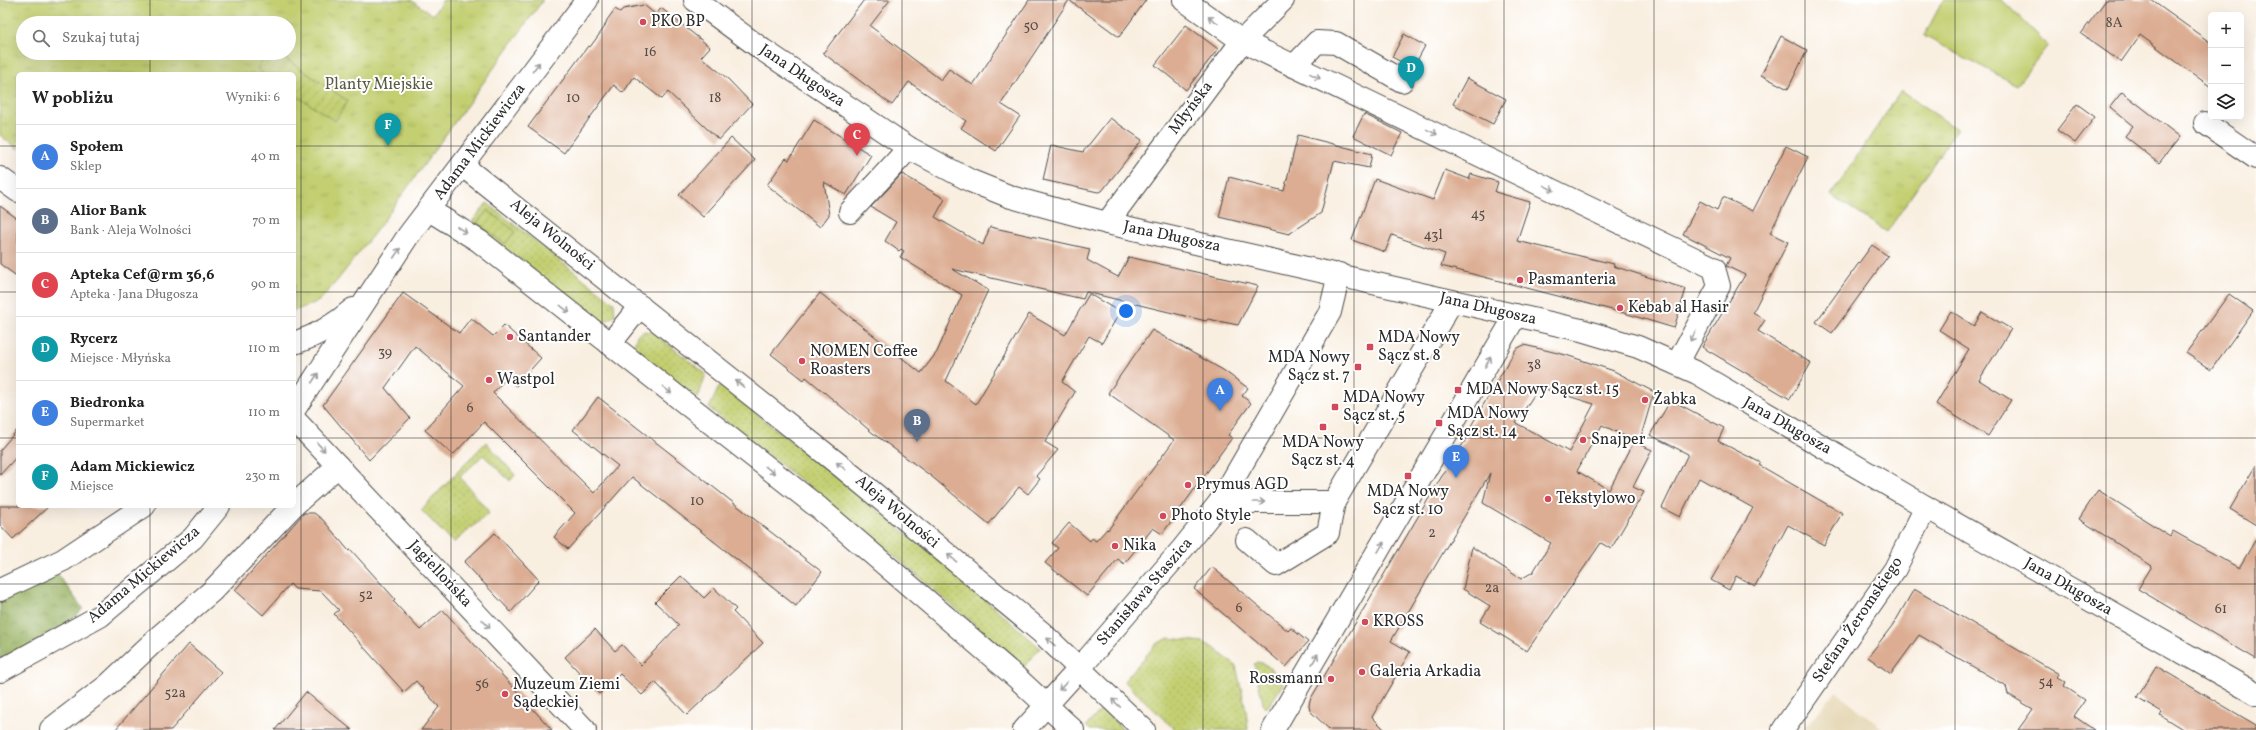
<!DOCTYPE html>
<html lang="pl">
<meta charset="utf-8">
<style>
body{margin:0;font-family:Vollkorn,serif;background:#f6f6f6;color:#222}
.controls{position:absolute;right:12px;top:12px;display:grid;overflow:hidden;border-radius:6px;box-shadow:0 4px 16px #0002}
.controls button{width:36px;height:36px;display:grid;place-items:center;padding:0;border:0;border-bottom:1px solid #e0e0e0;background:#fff;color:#222;font:20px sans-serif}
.you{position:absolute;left:1126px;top:311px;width:14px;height:14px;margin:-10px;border:3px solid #fff;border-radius:50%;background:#1a73e8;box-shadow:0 0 0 6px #1a73e833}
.badge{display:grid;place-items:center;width:26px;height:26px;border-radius:50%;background:#d1495b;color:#fff;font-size:13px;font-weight:700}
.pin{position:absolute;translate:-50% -33px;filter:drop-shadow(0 1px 2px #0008)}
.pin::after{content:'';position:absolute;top:21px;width:14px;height:12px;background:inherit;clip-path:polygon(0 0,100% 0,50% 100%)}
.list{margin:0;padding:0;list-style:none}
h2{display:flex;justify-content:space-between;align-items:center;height:52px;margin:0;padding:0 16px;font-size:17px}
h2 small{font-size:13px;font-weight:400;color:#767676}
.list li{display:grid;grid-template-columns:26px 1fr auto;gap:12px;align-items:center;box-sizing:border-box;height:64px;padding:0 16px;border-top:1px solid #e0e0e0}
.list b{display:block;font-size:15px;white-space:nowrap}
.list p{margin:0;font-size:13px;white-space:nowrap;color:#767676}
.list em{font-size:13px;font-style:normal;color:#767676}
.icon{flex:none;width:22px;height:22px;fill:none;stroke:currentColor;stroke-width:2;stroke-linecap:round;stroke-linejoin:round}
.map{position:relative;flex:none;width:2256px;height:730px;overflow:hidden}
.search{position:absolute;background:#fff;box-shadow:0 4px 16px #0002;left:16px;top:16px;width:280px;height:44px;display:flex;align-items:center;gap:10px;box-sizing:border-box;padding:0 14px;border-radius:22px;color:#767676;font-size:15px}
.panel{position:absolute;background:#fff;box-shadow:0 4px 16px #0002;left:16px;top:72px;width:280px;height:436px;border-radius:6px}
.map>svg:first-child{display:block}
.built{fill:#e7daba}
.grass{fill:url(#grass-dots);stroke:#777d4e}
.forest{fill:url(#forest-crowns);stroke:#626e47}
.park{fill:url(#park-tufts);stroke:#777d4e;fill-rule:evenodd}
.garden{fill:url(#garden-furrows);stroke:#777d4e}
.pitch{fill:#c3cf71;stroke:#777d4e}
.building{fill:#dcad93;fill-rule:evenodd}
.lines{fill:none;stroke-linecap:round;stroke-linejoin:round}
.minor-casing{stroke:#4a4846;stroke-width:24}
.minor{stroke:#fff;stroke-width:22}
.oneway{stroke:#a0a0a0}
.grid{fill:none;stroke:#2b2b2b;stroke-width:1;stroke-opacity:0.55}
.poi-dot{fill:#d1495b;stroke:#fff;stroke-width:1.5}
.labels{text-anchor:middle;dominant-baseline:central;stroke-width:4;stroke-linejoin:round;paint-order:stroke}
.number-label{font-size:14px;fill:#574c45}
.poi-label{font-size:16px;fill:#2b2b2b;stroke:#fff;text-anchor:start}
.street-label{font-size:16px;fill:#2b2b2b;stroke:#fff}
.park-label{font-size:16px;fill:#595c40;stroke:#fff}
</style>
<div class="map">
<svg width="2256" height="730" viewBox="0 0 2256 730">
<defs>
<pattern id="grass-dots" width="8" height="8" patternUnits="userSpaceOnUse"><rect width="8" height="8" fill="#c3cf71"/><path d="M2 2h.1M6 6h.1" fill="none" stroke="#a8b262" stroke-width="1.8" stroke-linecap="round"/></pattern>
<pattern id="forest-crowns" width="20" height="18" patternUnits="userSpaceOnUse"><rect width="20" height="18" fill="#9ab263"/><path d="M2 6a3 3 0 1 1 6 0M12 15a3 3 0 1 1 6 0" fill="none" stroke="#7e9152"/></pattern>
<pattern id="park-tufts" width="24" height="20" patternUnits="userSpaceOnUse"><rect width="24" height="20" fill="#c3cf71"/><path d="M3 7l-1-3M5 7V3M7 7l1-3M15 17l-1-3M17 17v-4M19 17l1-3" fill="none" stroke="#a8b262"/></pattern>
<pattern id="garden-furrows" width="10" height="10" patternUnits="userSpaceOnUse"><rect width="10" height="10" fill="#c3cf71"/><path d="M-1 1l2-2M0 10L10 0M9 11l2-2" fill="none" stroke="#a8b262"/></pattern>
</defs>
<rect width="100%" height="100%" fill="#fff"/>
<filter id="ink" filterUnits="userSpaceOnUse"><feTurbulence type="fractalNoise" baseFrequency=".025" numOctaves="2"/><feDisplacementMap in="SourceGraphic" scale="8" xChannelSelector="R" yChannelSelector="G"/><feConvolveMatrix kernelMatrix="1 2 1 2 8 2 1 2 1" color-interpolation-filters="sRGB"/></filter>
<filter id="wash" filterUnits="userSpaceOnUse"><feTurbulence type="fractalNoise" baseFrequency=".012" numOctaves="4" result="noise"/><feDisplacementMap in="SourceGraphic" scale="16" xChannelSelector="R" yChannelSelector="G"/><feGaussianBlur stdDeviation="0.9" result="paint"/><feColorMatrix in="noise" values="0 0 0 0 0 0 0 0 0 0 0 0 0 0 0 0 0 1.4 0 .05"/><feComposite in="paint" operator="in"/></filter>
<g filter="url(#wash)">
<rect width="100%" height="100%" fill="#f9efe1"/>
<path class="built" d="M 1836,691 L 1884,730 L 1803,730 Z"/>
<g class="grass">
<path d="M 487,203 L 614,303 L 615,316 L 604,322 L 595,319 L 472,222 Z"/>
<path d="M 645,331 L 654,333 L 706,374 L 698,398 L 637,351 L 634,346 L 637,335 Z"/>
<path d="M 720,385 C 828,471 938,555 1040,648 L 1024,667 L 876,540 L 709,408 Z"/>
<path d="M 486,442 L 515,475 L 510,481 L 483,455 L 460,477 L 488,511 L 488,514 L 453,543 L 421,510 Z"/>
<path d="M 1169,638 L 1203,642 L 1214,648 L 1236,666 L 1246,710 L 1248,730 L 1175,730 L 1124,681 L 1156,644 Z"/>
<path d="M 1257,662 L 1265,664 L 1283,680 L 1283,684 L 1268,707 L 1264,706 L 1263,703 L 1254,664 Z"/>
<path d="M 1102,709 L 1124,730 L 1090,730 L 1086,726 Z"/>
</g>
<path class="forest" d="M 57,573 L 83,609 L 62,628 L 0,662 L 0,599 Z"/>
<g class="park">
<path d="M 0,0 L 411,0 L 433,15 L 443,0 L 543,0 L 379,227 L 336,282 L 319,301 L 294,311 L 294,74 L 18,74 L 18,149 L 0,135 ZM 23,23 L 289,23 L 289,53 L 23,53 Z"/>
<path d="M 1901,91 L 1957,129 L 1887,232 L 1831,195 Z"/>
</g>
<g class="garden">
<path d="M 267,53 L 277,53 L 348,101 L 335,121 L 294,94 L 294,74 L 265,74 L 257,69 Z"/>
<path d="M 487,210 L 515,231 L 505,244 L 477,223 Z"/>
</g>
<path class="pitch" d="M 1943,0 L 2002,0 L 2048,45 L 2017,85 L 1924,36 Z"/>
<g id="blocks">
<g class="building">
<path d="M 864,0 L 890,0 L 870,26 L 941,80 L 949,69 L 973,85 L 1029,0 L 1146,0 L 1119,37 L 1069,0 L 1001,104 L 1020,116 L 996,151 L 961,128 L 966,121 L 909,82 L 892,105 L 823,53 Z"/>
<path d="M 2106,0 L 2151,0 L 2211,43 L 2211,87 L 2140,35 L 2121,62 L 2081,34 Z"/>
<path d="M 644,5 L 656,15 L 661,8 L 710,47 L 701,57 L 728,79 L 752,104 L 719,140 L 668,92 L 662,99 L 634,77 L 623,93 L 614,85 L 564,153 L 528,127 L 588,46 L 590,47 L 604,28 L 607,20 L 615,9 L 620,12 L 623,9 Z"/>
<path d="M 1186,25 L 1218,49 L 1186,90 L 1155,65 Z"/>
<path d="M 1404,34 L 1425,46 L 1413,68 L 1392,57 Z"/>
<path d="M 1781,36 L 1807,50 L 1788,89 L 1761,75 Z"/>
<path d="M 1467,78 L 1506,99 L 1493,124 L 1453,104 Z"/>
<path d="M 2122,92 L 2180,137 L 2159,163 L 2125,136 L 2133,126 L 2110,107 Z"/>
<path d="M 2077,104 L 2095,117 L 2075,143 L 2057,130 Z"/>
<path d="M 1364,114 L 1402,133 L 1391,155 L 1353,136 Z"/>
<path d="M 1110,118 L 1142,140 L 1102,191 L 1098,192 L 1043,180 L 1051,145 L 1083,152 Z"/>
<path d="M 814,120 L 871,155 L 846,195 L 824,182 L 829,215 L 820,227 L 767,185 L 786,158 L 789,160 Z"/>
<path d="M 1298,135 L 1372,154 L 1369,168 L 1334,161 L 1321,213 L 1289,234 L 1219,217 L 1229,177 L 1284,191 Z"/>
<path d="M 731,138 L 755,160 L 703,217 L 679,195 Z"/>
<path d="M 1786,146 L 1808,157 L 1770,233 L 1788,242 L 1753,312 L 1765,320 L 1758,331 L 1811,363 L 1790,399 L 1702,347 L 1745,275 L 1726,266 L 1730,258 L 1683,234 L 1700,201 L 1717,210 L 1723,197 L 1753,211 Z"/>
<path d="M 1445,170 L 1469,179 L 1471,174 L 1498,182 L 1495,192 L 1530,202 L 1517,241 L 1614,264 L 1613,266 L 1686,289 L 1674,328 L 1624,313 L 1441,266 L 1445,254 L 1392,235 L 1385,252 L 1352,240 L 1375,179 L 1433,200 Z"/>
<path d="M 902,174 L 945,199 L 935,217 L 983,245 L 990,227 L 1090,249 L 1087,260 L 1118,277 L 1129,257 L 1258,286 L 1238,325 L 1208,319 L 1206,321 L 1086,292 L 1083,299 L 952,269 L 988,290 L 946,381 L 976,404 L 1029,314 L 1065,335 L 1089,294 L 1120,312 L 1102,343 L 1089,336 L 1062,382 L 1075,392 L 1045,442 L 1058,450 L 1036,476 L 1040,479 L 1028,494 L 1019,487 L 989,524 L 931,476 L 874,434 L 806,377 L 804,380 L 771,354 L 820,293 L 921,373 L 937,352 L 962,295 L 900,257 L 904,251 L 901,249 L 899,251 L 885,241 L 896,222 L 871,207 Z"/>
<path d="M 0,206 L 18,219 L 18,277 L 0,264 Z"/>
<path d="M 1872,245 L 1888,256 L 1832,333 L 1816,322 Z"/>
<path d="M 403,293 L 459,333 L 471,318 L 493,336 L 504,325 L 541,358 L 516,386 L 506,378 L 493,393 L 594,493 L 618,466 L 573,430 L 598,397 L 822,572 L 796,606 L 632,477 L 568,549 L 554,537 L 575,513 L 484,422 L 453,455 L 425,430 L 464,386 L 415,346 L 385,388 L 410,418 L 369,460 L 323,405 Z"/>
<path d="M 2229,294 L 2253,311 L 2211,370 L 2186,353 Z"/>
<path d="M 1951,311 L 1974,326 L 1982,312 L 2011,329 L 1979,380 L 2011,400 L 1988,436 L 1936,404 L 1969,349 L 1939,330 Z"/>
<path d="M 1152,330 L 1223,370 L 1248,388 L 1242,396 L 1251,403 L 1228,435 L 1232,438 L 1226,446 L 1162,534 L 1153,528 L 1124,564 L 1118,559 L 1087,596 L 1045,563 L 1058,548 L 1052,543 L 1069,523 L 1090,541 L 1092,538 L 1096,541 L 1107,529 L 1108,530 L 1174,440 L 1108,393 Z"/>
<path d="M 1524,345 L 1566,355 L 1614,371 L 1654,392 L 1639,443 L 1602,425 L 1577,471 L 1609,490 L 1634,442 L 1652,450 L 1633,487 L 1644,492 L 1611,549 L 1601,543 L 1527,651 L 1480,622 L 1490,606 L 1463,589 L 1472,547 L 1521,579 L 1533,572 L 1551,543 L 1483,503 L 1490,473 L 1391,641 L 1410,652 L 1372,717 L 1385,730 L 1330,730 L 1310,711 L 1309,706 L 1310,700 L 1442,476 L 1463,450 L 1460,448 L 1471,433 L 1468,431 L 1516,349 ZM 1539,387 L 1594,404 L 1569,452 L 1516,423 Z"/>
<path d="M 1671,400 L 1724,428 L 1718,441 L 1761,463 L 1759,465 L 1842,513 L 1824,545 L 1788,525 L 1755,586 L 1736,576 L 1729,590 L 1711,580 L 1753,508 L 1699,478 L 1680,517 L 1662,508 L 1688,454 L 1650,435 Z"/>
<path d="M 18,429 L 18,455 L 0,475 L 0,450 Z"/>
<path d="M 2256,465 L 2256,525 L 2230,509 Z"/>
<path d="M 2098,490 L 2170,536 L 2173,531 L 2239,568 L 2256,539 L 2256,659 L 2138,589 L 2152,566 L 2079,519 Z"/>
<path d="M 0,506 L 49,506 L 13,539 L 0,525 Z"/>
<path d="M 304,513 L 314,513 L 323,520 L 349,551 L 351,550 L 395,599 L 393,601 L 420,630 L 443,610 L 552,730 L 421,730 L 439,707 L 416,681 L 404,692 L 334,614 L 339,610 L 321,591 L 295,589 L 290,584 L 263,615 L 235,590 Z"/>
<path d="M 495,533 L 539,580 L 511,612 L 464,562 Z"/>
<path d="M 1212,567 L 1288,631 L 1291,628 L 1308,642 L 1286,667 L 1194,589 Z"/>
<path d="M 681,576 L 704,598 L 714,588 L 736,609 L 733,612 L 763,643 L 687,715 L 655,682 L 642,695 L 620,674 L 599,694 L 565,657 L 595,629 L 615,651 L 622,645 L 641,665 L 679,625 L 655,602 Z"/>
<path d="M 1914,589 L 2059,674 L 2057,677 L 2066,682 L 2064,686 L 2085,700 L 2074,716 L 2094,730 L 2018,730 L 2033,709 L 2008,694 L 2006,686 L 1919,635 L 1891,674 L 1868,657 L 1895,622 Z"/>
<path d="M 189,644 L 221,672 L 171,730 L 115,730 Z"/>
<path d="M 2156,666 L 2256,725 L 2256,730 L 2184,730 L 2160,715 L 2162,712 L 2137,697 Z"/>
<path d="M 306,692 L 352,730 L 275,730 Z"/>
</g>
</g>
</g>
<g filter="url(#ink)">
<use href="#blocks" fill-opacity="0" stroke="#4a4846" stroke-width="1"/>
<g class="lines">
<g class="minor-casing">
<g id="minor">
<path d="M 695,0 L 763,50 L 909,148 L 971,181 L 1011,197 L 1107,223 L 1581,330 L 1638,347 L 1697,373 L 1926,507 L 2256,694"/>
<path d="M 1184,0 L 1242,41 L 1714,268 L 1719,286 L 1677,364"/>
<path d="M 1294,66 L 1317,42 L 1336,43 L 1402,81"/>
<path d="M 2205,123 L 2256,158"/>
<path d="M 463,166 L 842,467 L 1041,632 L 1144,730"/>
<path d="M 0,178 L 18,191"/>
<path d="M 429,210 L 479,241 L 819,508 L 1017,678 L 1073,730"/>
<path d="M 850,212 L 909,148"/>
<path d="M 1107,223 L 1242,41 L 1283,0"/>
<path d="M 294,343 C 317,336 335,325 353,309"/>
<path d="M 610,344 L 640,306"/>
<path d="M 294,410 L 408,236 L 587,0"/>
<path d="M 294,419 L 585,730"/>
<path d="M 1220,502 L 1334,502"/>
<path d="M 294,505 L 338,466"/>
<path d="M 1247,540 L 1276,565 L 1328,533 L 1334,502 L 1452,301"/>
<path d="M 0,590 L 63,560 L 144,506"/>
<path d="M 0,671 L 100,616 L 193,538 L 219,506"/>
<path d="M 51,729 L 108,685 L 162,634 L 212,591 L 293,506"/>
<path d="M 1024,730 L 1080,668 L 1183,548 L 1220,502 L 1330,312 L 1339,274"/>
<path d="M 1273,730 L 1516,315"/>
<path d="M 1783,730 L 1895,569 L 1926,507"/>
</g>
</g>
<use href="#minor" class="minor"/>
</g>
<defs><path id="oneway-shaft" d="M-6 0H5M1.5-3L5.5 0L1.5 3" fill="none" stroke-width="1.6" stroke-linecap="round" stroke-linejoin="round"/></defs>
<g class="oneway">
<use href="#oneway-shaft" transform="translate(1213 20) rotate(-145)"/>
<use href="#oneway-shaft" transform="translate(536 67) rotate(-53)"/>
<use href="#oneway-shaft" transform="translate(1315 76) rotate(26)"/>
<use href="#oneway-shaft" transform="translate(1432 132) rotate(26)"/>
<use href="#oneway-shaft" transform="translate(1549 188) rotate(26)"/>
<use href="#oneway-shaft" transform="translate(462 230) rotate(34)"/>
<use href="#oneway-shaft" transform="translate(397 253) rotate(-56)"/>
<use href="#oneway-shaft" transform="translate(565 309) rotate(38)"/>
<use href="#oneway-shaft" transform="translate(1693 336) rotate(118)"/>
<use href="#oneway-shaft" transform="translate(1488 362) rotate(-60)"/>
<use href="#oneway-shaft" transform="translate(315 378) rotate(-57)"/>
<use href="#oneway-shaft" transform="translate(740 384) rotate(-141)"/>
<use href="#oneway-shaft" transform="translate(667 390) rotate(39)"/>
<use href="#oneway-shaft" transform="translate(321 447) rotate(47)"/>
<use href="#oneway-shaft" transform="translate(841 466) rotate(-141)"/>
<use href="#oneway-shaft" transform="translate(770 470) rotate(38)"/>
<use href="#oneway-shaft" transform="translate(1259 502)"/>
<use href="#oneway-shaft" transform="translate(1381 547) rotate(-60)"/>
<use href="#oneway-shaft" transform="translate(952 558) rotate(-140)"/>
<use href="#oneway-shaft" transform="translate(486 624) rotate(48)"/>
<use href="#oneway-shaft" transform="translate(1051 642) rotate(-137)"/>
<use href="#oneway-shaft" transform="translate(1315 659) rotate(-61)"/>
<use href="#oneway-shaft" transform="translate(1063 686) rotate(134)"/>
<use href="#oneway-shaft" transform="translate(1116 703) rotate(-136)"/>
</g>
</g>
<path class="grid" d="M 150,0 L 150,23M 301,0 L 301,730M 451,0 L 451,730M 602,0 L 602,730M 752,0 L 752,730M 902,0 L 902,730M 1053,0 L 1053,730M 1203,0 L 1203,730M 1354,0 L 1354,730M 1504,0 L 1504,730M 1654,0 L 1654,730M 1805,0 L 1805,730M 1955,0 L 1955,730M 2106,0 L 2106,730M 150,53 L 150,74M 0,146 L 18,146M 294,146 L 2256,146M 0,292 L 18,292M 294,292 L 2256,292M 0,438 L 18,438M 294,438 L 2256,438M 150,506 L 150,730M 0,584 L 2256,584"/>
<g class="poi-dot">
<circle cx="643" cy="22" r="4"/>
<circle cx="1520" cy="280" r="4"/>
<circle cx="1620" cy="308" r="4"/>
<circle cx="510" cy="337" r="4"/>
<rect x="1366" y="343" width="8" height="8" rx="2"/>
<circle cx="802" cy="361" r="4"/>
<rect x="1354" y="363" width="8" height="8" rx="2"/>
<circle cx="489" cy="380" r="4"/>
<rect x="1454" y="386" width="8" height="8" rx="2"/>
<circle cx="1645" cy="400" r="4"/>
<rect x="1331" y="403" width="8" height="8" rx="2"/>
<rect x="1435" y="419" width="8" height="8" rx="2"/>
<rect x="1319" y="423" width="8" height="8" rx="2"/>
<circle cx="1583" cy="440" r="4"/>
<rect x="1404" y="472" width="8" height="8" rx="2"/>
<circle cx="1188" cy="485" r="4"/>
<circle cx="1548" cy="499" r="4"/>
<circle cx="1163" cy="516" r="4"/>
<circle cx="1115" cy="546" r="4"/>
<circle cx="1365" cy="622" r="4"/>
<circle cx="1362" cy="672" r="4"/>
<circle cx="1331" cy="679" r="4"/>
<circle cx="505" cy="694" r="4"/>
</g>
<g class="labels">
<g class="number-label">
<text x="2114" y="23">8A</text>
<text x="1031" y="26">50</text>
<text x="650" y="52">16</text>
<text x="573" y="98">10</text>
<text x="715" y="98">18</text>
<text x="1478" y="214">45</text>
<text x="1433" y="235">43l</text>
<text x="385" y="352">39</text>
<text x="1534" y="365">38</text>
<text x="470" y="408">6</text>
<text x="697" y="501">10</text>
<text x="1432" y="533">2</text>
<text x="1492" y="588">2a</text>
<text x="366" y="595">52</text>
<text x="1239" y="608">6</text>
<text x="2221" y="609">61</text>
<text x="2046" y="682">54</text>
<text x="482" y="684">56</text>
<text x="175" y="693">52a</text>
</g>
<g class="poi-label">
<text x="651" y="22">PKO BP</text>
<text x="1528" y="280">Pasmanteria</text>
<text x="1628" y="308">Kebab al Hasir</text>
<text x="518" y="337">Santander</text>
<text x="1378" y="338">MDA Nowy<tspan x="1378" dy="18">Sącz st. 8</tspan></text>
<text x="810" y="352">NOMEN Coffee<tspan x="810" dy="18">Roasters</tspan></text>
<text x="1350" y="358" text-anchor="end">MDA Nowy<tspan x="1350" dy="18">Sącz st. 7</tspan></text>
<text x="497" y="380">Wastpol</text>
<text x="1466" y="390">MDA Nowy Sącz st. 15</text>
<text x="1343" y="398">MDA Nowy<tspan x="1343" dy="18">Sącz st. 5</tspan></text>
<text x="1653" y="400">Żabka</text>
<text x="1447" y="414">MDA Nowy<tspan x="1447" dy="18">Sącz st. 14</tspan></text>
<text x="1591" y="440">Snajper</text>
<text x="1323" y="443" text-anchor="middle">MDA Nowy<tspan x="1323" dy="18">Sącz st. 4</tspan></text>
<text x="1196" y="485">Prymus AGD</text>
<text x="1408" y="492" text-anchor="middle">MDA Nowy<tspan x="1408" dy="18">Sącz st. 10</tspan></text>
<text x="1556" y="499">Tekstylowo</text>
<text x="1171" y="516">Photo Style</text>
<text x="1123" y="546">Nika</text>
<text x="1373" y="622">KROSS</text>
<text x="1370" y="672">Galeria Arkadia</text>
<text x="1323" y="679" text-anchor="end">Rossmann</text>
<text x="513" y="685">Muzeum Ziemi<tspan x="513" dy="18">Sądeckiej</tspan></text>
</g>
<g class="street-label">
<text transform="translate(802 76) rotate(34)">Jana Długosza</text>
<text transform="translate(1191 108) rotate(-53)">Młyńska</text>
<text transform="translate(480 142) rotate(-53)">Adama Mickiewicza</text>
<text transform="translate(552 235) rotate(39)">Aleja Wolności</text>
<text transform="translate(1172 237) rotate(12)">Jana Długosza</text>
<text transform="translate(1488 309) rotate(13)">Jana Długosza</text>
<text transform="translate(1787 426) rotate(30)">Jana Długosza</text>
<text transform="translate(897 512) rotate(40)">Aleja Wolności</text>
<text transform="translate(440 574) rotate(47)">Jagiellońska</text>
<text transform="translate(144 575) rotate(-40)">Adama Mickiewicza</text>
<text transform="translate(2068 587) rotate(30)">Jana Długosza</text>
<text transform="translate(1145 592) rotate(-49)">Stanisława Staszica</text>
<text transform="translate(1858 620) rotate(-56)">Stefana Żeromskiego</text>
</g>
<g class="park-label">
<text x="379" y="85">Planty Miejskie</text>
</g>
</g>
</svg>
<div class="controls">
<button>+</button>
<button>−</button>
<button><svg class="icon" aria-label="layers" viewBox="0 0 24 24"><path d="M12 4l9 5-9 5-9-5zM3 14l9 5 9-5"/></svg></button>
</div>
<div class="you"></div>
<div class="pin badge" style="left:1220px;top:411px;background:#3f7fe0">A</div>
<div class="pin badge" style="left:917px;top:442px;background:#5c6f8a">B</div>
<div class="pin badge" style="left:857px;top:156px;background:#e0444e">C</div>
<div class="pin badge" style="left:1411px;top:89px;background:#0f9aa8">D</div>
<div class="pin badge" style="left:1456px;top:478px;background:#3f7fe0">E</div>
<div class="pin badge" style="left:388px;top:146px;background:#0f9aa8">F</div>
<div class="search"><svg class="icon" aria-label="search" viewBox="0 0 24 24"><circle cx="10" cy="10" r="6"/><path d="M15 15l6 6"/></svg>Szukaj tutaj</div>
<section class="panel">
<h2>W pobliżu<small>Wyniki: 6</small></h2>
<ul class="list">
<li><span class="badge" style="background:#3f7fe0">A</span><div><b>Społem</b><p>Sklep</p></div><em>40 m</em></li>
<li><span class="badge" style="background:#5c6f8a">B</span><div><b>Alior Bank</b><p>Bank · Aleja Wolności</p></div><em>70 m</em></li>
<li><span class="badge" style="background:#e0444e">C</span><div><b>Apteka Cef@rm 36,6</b><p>Apteka · Jana Długosza</p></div><em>90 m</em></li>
<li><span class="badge" style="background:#0f9aa8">D</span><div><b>Rycerz</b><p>Miejsce · Młyńska</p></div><em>110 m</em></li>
<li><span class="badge" style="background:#3f7fe0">E</span><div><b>Biedronka</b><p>Supermarket</p></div><em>110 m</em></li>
<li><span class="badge" style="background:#0f9aa8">F</span><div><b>Adam Mickiewicz</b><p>Miejsce</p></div><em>230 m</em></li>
</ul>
</section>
</div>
